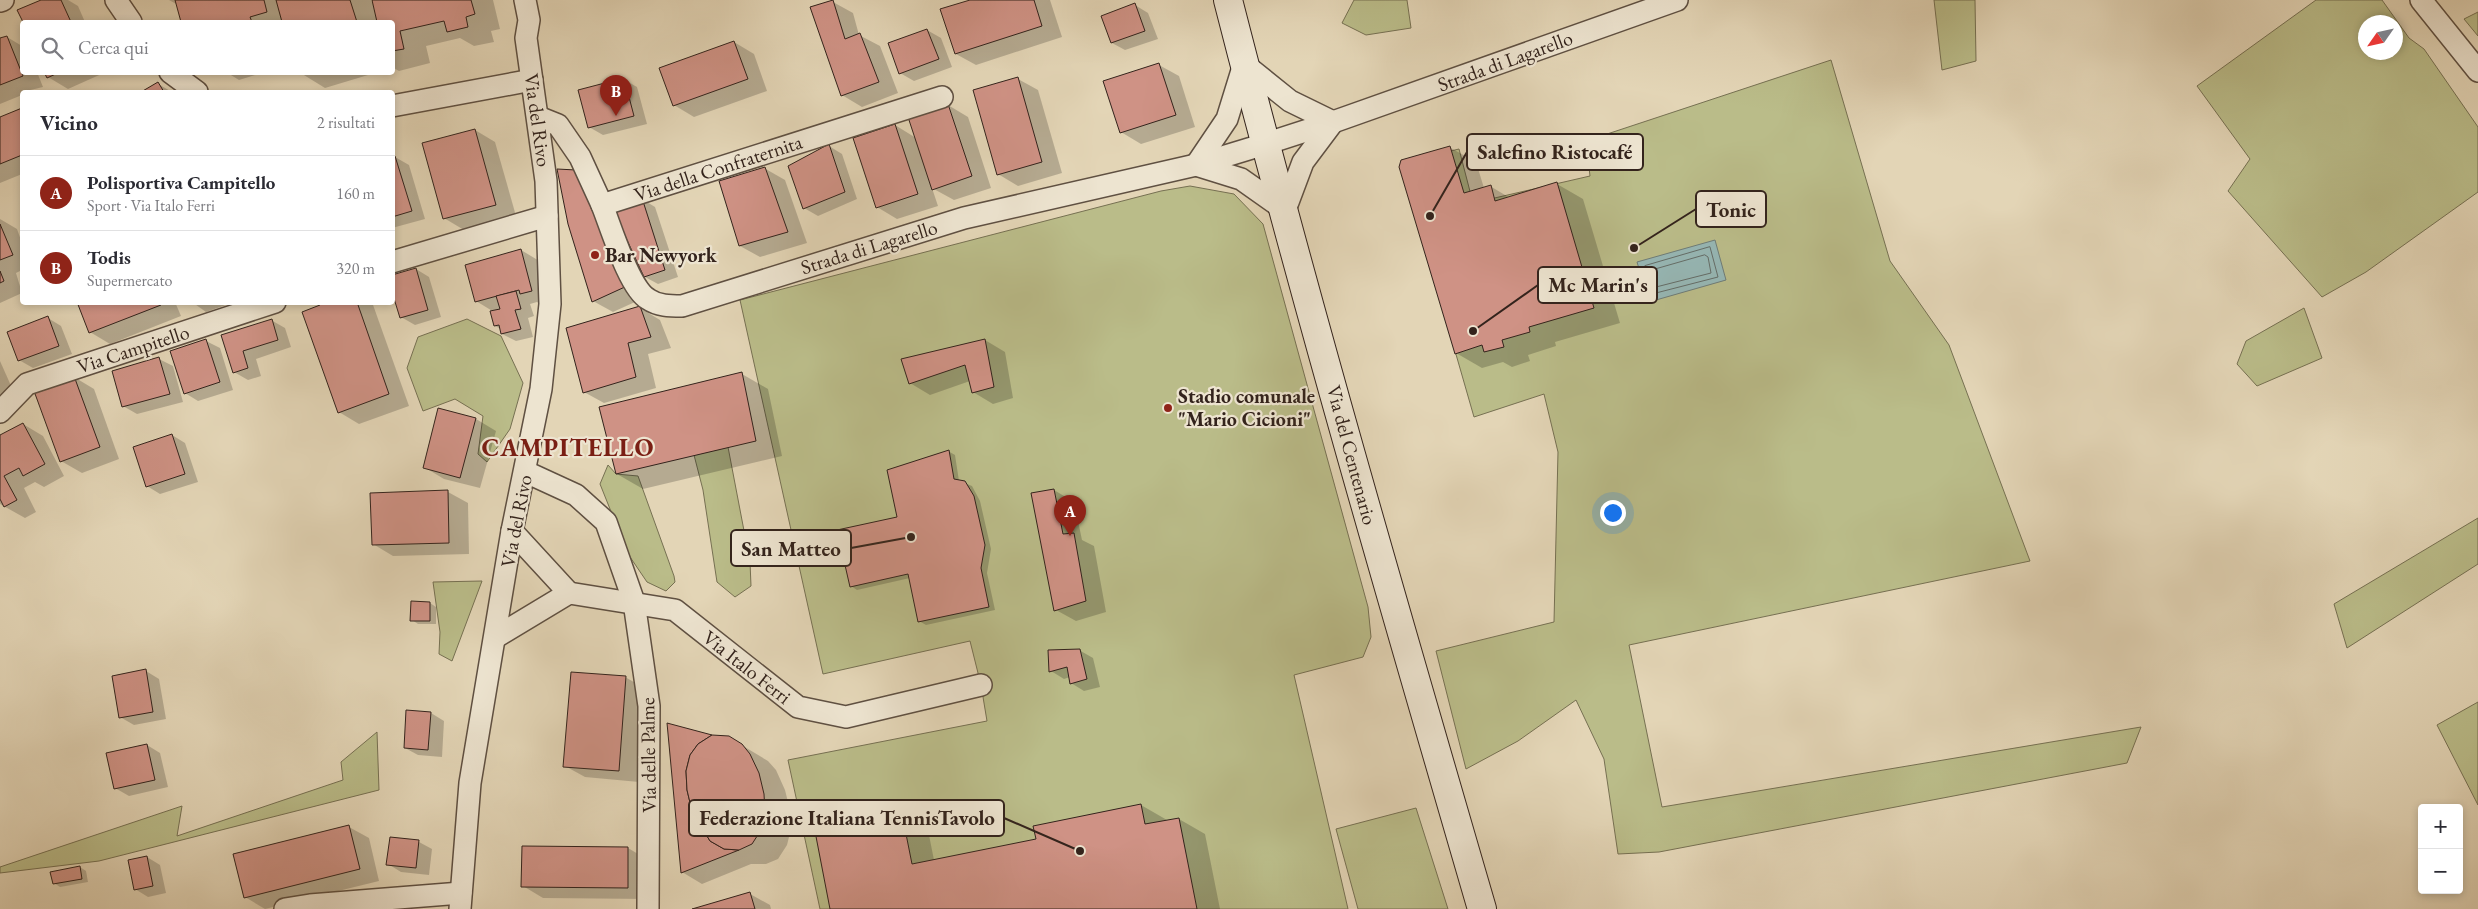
<!DOCTYPE html>
<html lang="it">
<meta charset="utf-8">
<style>
body{margin:0;font-family:"EB Garamond",serif;background:#f2f2f3;color:#2b2b33}
.controls{position:absolute;right:15px;bottom:15px;display:grid;overflow:hidden;border-radius:5px;box-shadow:0 2px 8px #0003}
.controls button{width:45px;height:45px;display:grid;place-items:center;padding:0;border:0;border-bottom:1px solid #e1e1e2;background:#fff;color:#2b2b33;font:25px sans-serif}
.compass{position:absolute;left:2358px;top:15px;width:45px;height:45px;border-radius:50%;background:#fff;box-shadow:0 2px 8px #0003;rotate:236deg}
.you{position:absolute;left:1612px;top:512px;width:18px;height:18px;margin:-12px;border:4px solid #fff;border-radius:50%;background:#1a73e8;box-shadow:0 0 0 8px #1a73e833}
.badge{display:grid;place-items:center;width:32px;height:32px;border-radius:50%;background:#8f2418;color:#fff;font-size:16px;font-weight:700}
.pin{position:absolute;translate:-50% -41px;filter:drop-shadow(0 1px 2px #0008)}
.pin::after{content:'';position:absolute;top:26px;width:18px;height:15px;background:inherit;clip-path:polygon(0 0,100% 0,50% 100%)}
.list{margin:0;padding:0;list-style:none}
h2{display:flex;justify-content:space-between;align-items:center;height:65px;margin:0;padding:0 20px;font-size:21px}
h2 small{font-size:16px;font-weight:400;color:#7c7c81}
.list li{display:grid;grid-template-columns:32px 1fr auto;gap:15px;align-items:center;box-sizing:border-box;height:75px;padding:0 20px;border-top:1px solid #e1e1e2}
.list b{display:block;font-size:19px;white-space:nowrap}
.list p{margin:0;font-size:16px;white-space:nowrap;color:#7c7c81}
.list em{font-size:16px;font-style:normal;color:#7c7c81}
.icon{flex:none;width:28px;height:28px;fill:none;stroke:currentColor;stroke-width:2;stroke-linecap:round;stroke-linejoin:round}
.map{position:relative;flex:none;width:2478px;height:909px;overflow:hidden}
.search{position:absolute;background:#fff;box-shadow:0 2px 8px #0003;left:20px;top:20px;width:375px;height:55px;display:flex;align-items:center;gap:12px;box-sizing:border-box;padding:0 18px;border-radius:5px;color:#7c7c81;font-size:19px}
.panel{position:absolute;background:#fff;box-shadow:0 2px 8px #0003;left:20px;top:90px;width:375px;height:215px;border-radius:5px}
.map>svg:first-child{display:block}
.green{fill:#babc89;stroke:#767052;fill-rule:evenodd}
.water{fill:#96b7b5;stroke:#6e7c78}
.shadow{fill:#0003}
.lines{fill:none;stroke-linecap:round;stroke-linejoin:round}
.shore{stroke:#646d68;stroke-width:1}
.building{fill:#cf9285;stroke:#33231c}
.street-casing{stroke:#5f5042;stroke-width:24}
.secondary-casing{stroke:#33231c;stroke-width:30}
.street{stroke:#ede4d0;stroke-width:21}
.secondary{stroke:#ede4d0;stroke-width:28}
.poi-dot{fill:#8f2418;stroke:#ede4d0;stroke-width:2}
.labels{text-anchor:middle;dominant-baseline:central;stroke-width:4.5;stroke-linejoin:round;paint-order:stroke}
.street-label{font-size:20px;fill:#33231c;stroke:#ede4d0}
.poi-label{font-size:20px;font-weight:bold;fill:#33231c;stroke:#ede4d0;text-anchor:start}
.district-label{font-size:25px;font-weight:bold;letter-spacing:1px;fill:#7a1f14;stroke:#ede4d0}
.leader{fill:none;stroke:#33231c;stroke-width:2}
.callout-dot{fill:#33231c;stroke:#ede4d0;stroke-width:2}
.callout{fill:#ede4d0;stroke:#33231c;stroke-width:2}
.callout-label{font-size:21px;text-anchor:middle;font-weight:bold;fill:#33231c}
</style>
<div class="map">
<svg width="2478" height="909" viewBox="0 0 2478 909">
<rect width="100%" height="100%" fill="#e3d5b6"/>
<filter id="stains"><feTurbulence type="fractalNoise" baseFrequency=".004" numOctaves="4"/><feColorMatrix values="0 0 0 0 .2 0 0 0 0 .09 0 0 0 0 .02 0 0 0 .5 -.17"/></filter>
<radialGradient id="worn" r=".72"><stop offset=".6" stop-color="#630" stop-opacity="0"/><stop offset="1" stop-color="#630" stop-opacity=".3"/></radialGradient>
<g class="green">
<path d="M 1354,0 L 1407,0 L 1411,28 L 1366,35 L 1342,23 Z"/>
<path d="M 1934,0 L 1975,0 L 1976,61 L 1942,70 Z"/>
<path d="M 2316,0 L 2382,0 L 2409,38 L 2424,49 L 2478,127 L 2478,192 L 2366,272 L 2322,297 L 2228,191 L 2250,159 L 2197,86 ZM 2366,22 L 2396,22 L 2396,52 L 2366,52 Z"/>
<path d="M 2478,12 L 2478,36 L 2464,19 Z"/>
<path d="M 1831,60 L 1890,261 L 1949,345 L 2030,561 L 1629,645 L 1662,807 L 2141,727 L 2127,763 L 1659,852 L 1618,854 L 1604,759 L 1576,700 L 1518,741 L 1466,769 L 1436,651 L 1554,622 L 1558,452 L 1544,394 L 1474,417 L 1401,163 L 1459,149 L 1473,203 L 1590,176 L 1586,141 Z"/>
<path d="M 1190,186 L 1234,194 L 1263,224 L 1368,607 L 1371,637 L 1363,657 L 1294,675 L 1348,909 L 820,909 L 788,760 L 987,721 L 981,685 L 970,641 L 823,674 L 740,300 L 1161,191 Z"/>
<path d="M 2304,308 L 2322,358 L 2257,386 L 2237,364 L 2246,341 Z"/>
<path d="M 467,319 L 501,336 L 523,383 L 510,429 L 487,462 L 478,454 L 483,416 L 455,399 L 423,411 L 407,368 L 418,337 Z"/>
<path d="M 728,447 L 750,562 L 751,586 L 735,597 L 717,582 L 703,490 L 694,455 Z"/>
<path d="M 608,465 L 616,474 L 638,476 L 674,576 L 675,582 L 666,591 L 647,582 L 628,554 L 600,484 Z"/>
<path d="M 2478,518 L 2478,564 L 2347,648 L 2334,604 Z"/>
<path d="M 482,581 L 452,661 L 439,654 L 440,632 L 433,582 Z"/>
<path d="M 2478,702 L 2478,805 L 2437,725 Z"/>
<path d="M 377,732 L 379,790 L 99,861 L 0,873 L 0,867 L 182,806 L 177,836 L 343,780 L 341,762 Z"/>
<path d="M 1416,808 L 1448,909 L 1358,909 L 1336,829 Z"/>
</g>
<path class="water" d="M 1715,240 L 1726,280 L 1649,302 L 1637,262 Z"/>
<g class="shadow">
<path d="M 44,0 L 68,0 L 78,6 L 85,22 L 24,22 L 19,11 Z"/>
<path d="M 169,0 L 371,0 L 372,2 L 374,0 L 493,0 L 500,29 L 491,31 L 494,42 L 474,46 L 460,38 L 426,46 L 430,63 L 399,71 L 392,67 L 392,22 L 182,22 L 178,5 Z"/>
<path d="M 974,0 L 1050,0 L 1062,37 L 976,65 L 956,54 Z"/>
<path d="M 833,2 L 853,13 L 859,35 L 880,46 L 898,93 L 862,107 L 842,95 Z"/>
<path d="M 1135,5 L 1148,13 L 1158,39 L 1125,50 L 1112,43 Z"/>
<path d="M 927,30 L 941,38 L 952,67 L 914,81 L 900,73 Z"/>
<path d="M 7,37 L 22,46 L 22,72 L 37,72 L 43,87 L 22,92 L 22,95 L 0,104 L 0,40 Z"/>
<path d="M 734,42 L 754,54 L 767,91 L 694,117 L 674,105 Z"/>
<path d="M 1159,65 L 1179,76 L 1195,127 L 1141,144 L 1121,132 Z"/>
<path d="M 46,72 L 106,72 L 68,89 L 48,77 Z"/>
<path d="M 226,72 L 265,72 L 239,80 Z"/>
<path d="M 299,72 L 378,72 L 325,88 Z"/>
<path d="M 623,79 L 637,87 L 647,124 L 603,135 L 589,127 Z"/>
<path d="M 1018,79 L 1038,90 L 1062,173 L 1018,186 L 998,174 Z"/>
<path d="M 158,84 L 172,92 L 143,92 Z"/>
<path d="M 948,105 L 968,117 L 991,188 L 954,200 L 932,188 L 938,206 L 897,219 L 877,207 L 895,125 L 916,138 Z"/>
<path d="M 22,110 L 22,174 L 0,183 L 0,118 Z"/>
<path d="M 475,130 L 495,142 L 516,216 L 464,230 L 444,218 Z"/>
<path d="M 829,146 L 842,154 L 857,199 L 818,216 L 804,208 Z"/>
<path d="M 1449,147 L 1476,162 L 1484,188 L 1490,186 L 1510,198 L 1557,184 L 1583,199 L 1620,323 L 1555,342 L 1556,346 L 1528,355 L 1530,361 L 1512,367 L 1503,362 L 1482,368 L 1456,353 Z"/>
<path d="M 395,157 L 409,165 L 425,219 L 392,228 L 392,158 Z"/>
<path d="M 764,168 L 785,180 L 807,243 L 760,257 L 740,246 Z"/>
<path d="M 642,199 L 655,207 L 678,277 L 658,284 L 645,277 Z"/>
<path d="M 0,219 L 17,229 L 22,243 L 22,270 L 16,273 L 22,293 L 0,303 Z"/>
<path d="M 569,224 L 646,297 L 613,312 L 593,301 Z"/>
<path d="M 521,250 L 541,262 L 542,305 L 537,302 L 530,304 L 534,316 L 528,318 L 533,337 L 516,341 L 502,334 L 501,329 L 495,326 L 494,312 L 476,301 Z"/>
<path d="M 416,269 L 429,277 L 441,317 L 415,325 L 401,317 Z"/>
<path d="M 78,302 L 175,302 L 181,316 L 110,344 L 90,332 Z"/>
<path d="M 192,302 L 234,302 L 206,312 Z"/>
<path d="M 321,302 L 372,302 L 409,406 L 359,424 L 339,412 Z"/>
<path d="M 640,308 L 660,320 L 671,348 L 648,354 L 656,388 L 604,403 L 584,392 Z"/>
<path d="M 48,318 L 61,326 L 72,354 L 33,368 L 19,360 Z"/>
<path d="M 271,320 L 285,328 L 291,347 L 256,359 L 261,376 L 248,380 L 234,372 L 223,335 Z"/>
<path d="M 985,340 L 1005,352 L 1013,398 L 993,404 L 973,392 L 970,381 L 930,395 L 910,383 Z"/>
<path d="M 206,341 L 220,348 L 233,390 L 198,401 L 185,393 Z"/>
<path d="M 159,359 L 173,366 L 183,402 L 137,414 L 123,406 Z"/>
<path d="M 0,361 L 20,406 L 0,411 Z"/>
<path d="M 742,374 L 768,389 L 782,456 L 643,489 L 617,474 Z"/>
<path d="M 74,377 L 94,389 L 119,459 L 82,473 L 61,461 Z"/>
<path d="M 476,419 L 496,431 L 480,488 L 444,479 L 424,467 Z"/>
<path d="M 23,424 L 43,436 L 64,476 L 44,487 L 35,482 L 24,488 L 36,512 L 25,518 L 0,504 L 0,437 Z"/>
<path d="M 172,435 L 185,443 L 198,482 L 160,494 L 147,486 Z"/>
<path d="M 948,451 L 955,455 L 959,481 L 972,486 L 980,501 L 991,549 L 987,573 L 995,610 L 926,625 L 919,621 L 910,578 L 857,590 L 851,586 Z"/>
<path d="M 1054,490 L 1074,502 L 1082,540 L 1094,546 L 1106,612 L 1076,621 L 1056,610 Z"/>
<path d="M 448,492 L 468,503 L 469,554 L 393,556 L 373,544 Z"/>
<path d="M 430,603 L 436,607 L 436,624 L 418,624 L 412,620 Z"/>
<path d="M 1079,650 L 1093,658 L 1100,687 L 1084,691 L 1071,683 L 1070,677 L 1064,679 L 1051,671 Z"/>
<path d="M 146,671 L 159,679 L 166,719 L 134,725 L 120,717 Z"/>
<path d="M 625,677 L 646,689 L 639,782 L 585,777 L 565,766 Z"/>
<path d="M 431,713 L 444,721 L 442,757 L 418,755 L 405,748 Z"/>
<path d="M 711,736 L 728,737 L 768,761 L 776,770 L 785,790 L 790,810 L 791,829 L 787,845 L 778,859 L 766,864 L 751,864 L 702,884 L 682,872 Z"/>
<path d="M 147,745 L 160,753 L 168,787 L 129,796 L 115,788 Z"/>
<path d="M 900,805 L 926,820 L 934,860 L 1037,840 L 1141,805 L 1167,820 L 1179,819 L 1205,834 L 1220,909 L 832,909 Z"/>
<path d="M 349,827 L 369,838 L 379,881 L 265,909 L 245,897 Z"/>
<path d="M 391,838 L 419,842 L 432,849 L 429,875 L 401,872 L 388,864 Z"/>
<path d="M 628,848 L 648,860 L 648,899 L 543,898 L 523,886 Z"/>
<path d="M 147,857 L 160,865 L 166,893 L 148,897 L 135,889 Z"/>
<path d="M 80,867 L 86,871 L 88,882 L 60,887 L 54,883 Z"/>
<path d="M 750,894 L 770,905 L 771,909 L 697,909 Z"/>
</g>
<g class="lines">
<g class="shore">
<path d="M 1710,247 L 1718,277 L 1652,294 L 1645,266 Z"/>
<path d="M 1705,255 L 1708,257 L 1711,273 L 1656,287 L 1653,270 Z"/>
</g>
</g>
<g class="building">
<path d="M 41,0 L 61,0 L 71,22 L 23,22 L 17,10 Z"/>
<path d="M 175,0 L 264,0 L 267,12 L 250,17 L 252,22 L 181,22 Z"/>
<path d="M 276,0 L 350,0 L 357,22 L 282,22 Z"/>
<path d="M 372,0 L 471,0 L 475,14 L 466,17 L 468,27 L 447,32 L 444,21 L 400,31 L 404,49 L 392,51 L 392,22 L 377,22 Z"/>
<path d="M 833,0 L 845,39 L 860,33 L 879,82 L 841,96 L 810,7 Z"/>
<path d="M 970,0 L 1034,0 L 1042,26 L 955,54 L 940,9 Z"/>
<path d="M 1135,3 L 1145,31 L 1111,43 L 1101,16 Z"/>
<path d="M 927,29 L 939,59 L 899,74 L 888,43 Z"/>
<path d="M 7,36 L 23,76 L 0,85 L 0,38 Z"/>
<path d="M 734,41 L 748,79 L 673,106 L 659,68 Z"/>
<path d="M 1159,63 L 1176,115 L 1120,133 L 1103,81 Z"/>
<path d="M 44,72 L 60,72 L 47,78 Z"/>
<path d="M 1018,77 L 1042,162 L 997,175 L 973,90 Z"/>
<path d="M 624,78 L 634,116 L 588,128 L 578,90 Z"/>
<path d="M 158,82 L 164,92 L 141,92 Z"/>
<path d="M 948,104 L 972,176 L 932,190 L 908,117 Z"/>
<path d="M 22,108 L 22,155 L 0,164 L 0,117 Z"/>
<path d="M 895,124 L 918,194 L 876,208 L 853,138 Z"/>
<path d="M 475,129 L 496,205 L 443,219 L 422,143 Z"/>
<path d="M 829,144 L 845,192 L 803,209 L 788,166 Z"/>
<path d="M 1450,146 L 1464,193 L 1491,185 L 1495,201 L 1557,182 L 1594,308 L 1529,327 L 1530,332 L 1502,340 L 1504,347 L 1484,352 L 1482,345 L 1455,354 L 1399,167 L 1401,160 Z"/>
<path d="M 392,156 L 395,156 L 412,211 L 392,217 Z"/>
<path d="M 765,167 L 788,232 L 739,246 L 719,181 Z"/>
<path d="M 557,169 L 576,170 L 627,286 L 592,302 L 568,224 Z"/>
<path d="M 642,198 L 665,270 L 644,277 L 614,212 Z"/>
<path d="M 0,224 L 13,255 L 0,260 Z"/>
<path d="M 521,249 L 532,291 L 520,294 L 519,290 L 475,302 L 465,265 Z"/>
<path d="M 416,268 L 428,310 L 400,318 L 392,292 L 392,275 Z"/>
<path d="M 0,271 L 4,281 L 0,283 Z"/>
<path d="M 516,291 L 521,309 L 515,310 L 521,329 L 501,334 L 499,325 L 494,326 L 490,311 L 500,309 L 496,296 Z"/>
<path d="M 77,302 L 160,302 L 161,305 L 89,333 Z"/>
<path d="M 319,302 L 357,302 L 389,394 L 338,413 L 302,312 L 320,305 Z"/>
<path d="M 640,306 L 651,337 L 628,343 L 636,377 L 583,393 L 566,328 Z"/>
<path d="M 48,316 L 59,346 L 18,361 L 7,332 Z"/>
<path d="M 272,319 L 278,340 L 243,351 L 248,368 L 233,373 L 221,335 Z"/>
<path d="M 206,339 L 220,382 L 184,394 L 170,351 Z"/>
<path d="M 985,339 L 994,387 L 972,393 L 965,365 L 909,384 L 901,359 Z"/>
<path d="M 159,357 L 170,394 L 122,407 L 112,371 Z"/>
<path d="M 742,372 L 756,441 L 616,474 L 599,407 Z"/>
<path d="M 74,376 L 100,447 L 60,462 L 34,391 Z"/>
<path d="M 438,408 L 476,418 L 460,478 L 423,468 Z"/>
<path d="M 23,423 L 45,464 L 23,476 L 19,468 L 4,476 L 17,500 L 4,507 L 0,499 L 0,435 Z"/>
<path d="M 172,434 L 185,474 L 146,487 L 133,447 Z"/>
<path d="M 949,450 L 954,479 L 965,481 L 974,496 L 985,545 L 981,568 L 989,607 L 918,622 L 908,574 L 850,587 L 837,530 L 897,517 L 887,470 Z"/>
<path d="M 1054,489 L 1063,534 L 1074,533 L 1086,601 L 1054,611 L 1031,493 Z"/>
<path d="M 448,490 L 449,543 L 372,545 L 370,493 Z"/>
<path d="M 411,601 L 430,602 L 430,621 L 410,621 Z"/>
<path d="M 1080,649 L 1087,679 L 1070,684 L 1067,667 L 1049,672 L 1048,650 Z"/>
<path d="M 146,669 L 153,712 L 119,718 L 112,676 Z"/>
<path d="M 571,672 L 626,676 L 619,771 L 563,767 Z"/>
<path d="M 406,710 L 431,712 L 428,750 L 404,748 Z"/>
<path d="M 667,723 L 712,735 L 698,744 L 690,755 L 686,771 L 687,790 L 692,811 L 710,841 L 724,849 L 739,850 L 681,873 Z"/>
<path d="M 712,735 L 729,736 L 742,744 L 750,754 L 759,773 L 764,794 L 765,813 L 761,830 L 752,844 L 739,850 L 724,849 L 710,841 L 692,811 L 687,790 L 686,771 L 690,755 L 698,744 Z"/>
<path d="M 147,744 L 155,780 L 114,789 L 106,753 Z"/>
<path d="M 900,804 L 912,864 L 1036,839 L 1033,826 L 1141,804 L 1145,824 L 1179,818 L 1197,909 L 830,909 L 813,821 Z"/>
<path d="M 349,825 L 360,869 L 244,898 L 233,854 Z"/>
<path d="M 390,837 L 419,840 L 416,868 L 386,865 Z"/>
<path d="M 522,846 L 628,847 L 628,888 L 521,887 Z"/>
<path d="M 147,856 L 153,886 L 134,890 L 128,860 Z"/>
<path d="M 80,866 L 82,879 L 53,884 L 50,872 Z"/>
<path d="M 750,892 L 755,909 L 692,909 Z"/>
</g>
<g class="lines">
<g class="street-casing">
<g id="street">
<path d="M 116,0 L 131,22"/>
<path d="M 2421,0 L 2478,71"/>
<path d="M 0,1 L 3,0"/>
<path d="M 170,72 L 197,92"/>
<path d="M 392,106 L 532,80"/>
<path d="M 538,117 L 558,125 L 580,157 L 602,205 L 942,97"/>
<path d="M 1196,165 L 1227,119 L 1244,64 L 1290,101 L 1333,122"/>
<path d="M 1196,165 L 1241,179 L 1285,210 L 1303,162 L 1333,122"/>
<path d="M 602,205 C 611,227 629,288 648,299 C 658,306 670,306 682,306 L 964,218 L 1196,165 L 1265,144 L 1333,122 L 1677,0"/>
<path d="M 392,262 L 547,216"/>
<path d="M 0,412 L 27,384 L 275,302"/>
<path d="M 526,472 L 576,495 L 606,522 L 634,602 L 649,706 L 648,909"/>
<path d="M 512,531 L 569,593"/>
<path d="M 496,637 L 569,593 L 675,610 L 798,707 L 846,717 L 981,685"/>
<path d="M 285,909 L 310,905 L 461,893"/>
<path d="M 460,909 L 470,783 L 512,531 L 541,389 L 550,304 L 546,181 L 526,38 L 529,20 L 525,0"/>
</g>
</g>
<g class="secondary-casing">
<path id="secondary" d="M 1228,0 C 1306,305 1394,607 1482,909"/>
</g>
<use href="#street" class="street"/>
<use href="#secondary" class="secondary"/>
</g>
<g class="poi-dot">
<circle cx="595" cy="255" r="5"/>
<circle cx="1168" cy="408" r="5"/>
</g>
<g class="labels">
<g class="street-label">
<text transform="translate(1505 61) rotate(-20)">Strada di Lagarello</text>
<text transform="translate(538 120) rotate(82)">Via del Rivo</text>
<text transform="translate(718 168) rotate(-18)">Via della Confraternita</text>
<text transform="translate(869 247) rotate(-17)">Strada di Lagarello</text>
<text transform="translate(133 349) rotate(-18)">Via Campitello</text>
<text transform="translate(1352 455) rotate(75)">Via del Centenario</text>
<text transform="translate(516 521) rotate(-79)">Via del Rivo</text>
<text transform="translate(747 667) rotate(38)">Via Italo Ferri</text>
<text transform="translate(648 755) rotate(-91)">Via delle Palme</text>
</g>
<g class="poi-label">
<text x="605" y="255">Bar Newyork</text>
<text x="1178" y="396">Stadio comunale<tspan x="1178" dy="23">"Mario Cicioni"</tspan></text>
</g>
<g class="district-label">
<text x="568" y="447">CAMPITELLO</text>
</g>
</g>
<path class="leader" d="M1430 216L1467 152M1634 248L1696 209M1473 331L1538 285M911 537L851 548M1080 851L1004 818"/>
<g class="callout-dot">
<circle cx="1430" cy="216" r="5"/>
<circle cx="1634" cy="248" r="5"/>
<circle cx="1473" cy="331" r="5"/>
<circle cx="911" cy="537" r="5"/>
<circle cx="1080" cy="851" r="5"/>
</g>
<g class="callout">
<rect x="1467" y="134" width="176" height="36" rx="5"/>
<rect x="1696" y="191" width="70" height="36" rx="5"/>
<rect x="1538" y="267" width="119" height="36" rx="5"/>
<rect x="731" y="530" width="120" height="36" rx="5"/>
<rect x="689" y="800" width="315" height="36" rx="5"/>
</g>
<g class="callout-label">
<text x="1555" y="159">Salefino Ristocafé</text>
<text x="1731" y="217">Tonic</text>
<text x="1598" y="292">Mc Marin's</text>
<text x="791" y="556">San Matteo</text>
<text x="847" y="825">Federazione Italiana TennisTavolo</text>
</g>
<rect width="100%" height="100%" filter="url(#stains)"/>
<rect width="100%" height="100%" fill="url(#worn)"/>
</svg>
<div class="controls">
<button>+</button>
<button>−</button>
</div>
<svg class="compass" viewBox="-18 -18 36 36"><path d="M0-13l5 13h-10z" fill="#e53935"/><path d="M0 13l5-13h-10z" fill="#7c7c81"/></svg>
<div class="you"></div>
<div class="pin badge" style="left:1070px;top:536px">A</div>
<div class="pin badge" style="left:616px;top:116px">B</div>
<div class="search"><svg class="icon" aria-label="search" viewBox="0 0 24 24"><circle cx="10" cy="10" r="6"/><path d="M15 15l6 6"/></svg>Cerca qui</div>
<section class="panel">
<h2>Vicino<small>2 risultati</small></h2>
<ul class="list">
<li><span class="badge">A</span><div><b>Polisportiva Campitello</b><p>Sport · Via Italo Ferri</p></div><em>160 m</em></li>
<li><span class="badge">B</span><div><b>Todis</b><p>Supermercato</p></div><em>320 m</em></li>
</ul>
</section>
</div>
